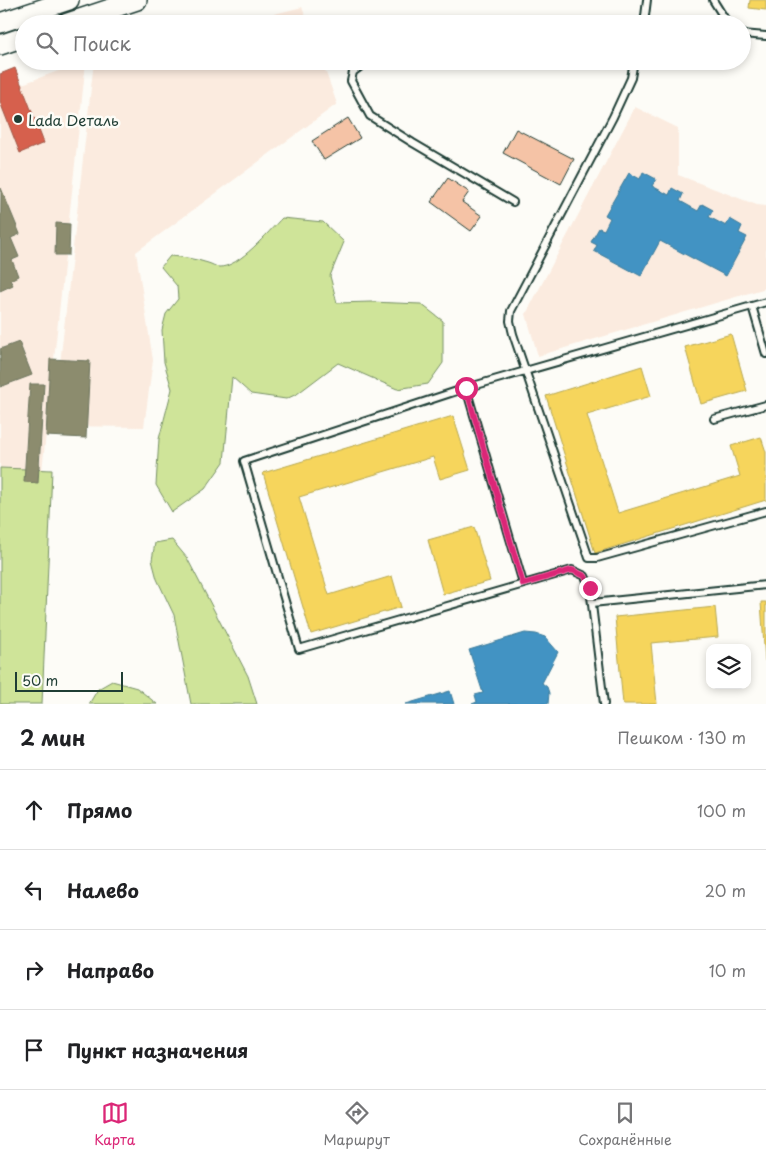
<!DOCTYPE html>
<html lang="ru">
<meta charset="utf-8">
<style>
body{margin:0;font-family:"Playpen Sans",sans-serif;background:#f6f6f6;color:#202124}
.controls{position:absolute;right:15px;bottom:15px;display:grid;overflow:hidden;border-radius:10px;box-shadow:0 2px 8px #0003}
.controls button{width:45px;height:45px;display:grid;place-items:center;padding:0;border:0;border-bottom:1px solid #e0e0e0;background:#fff;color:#202124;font:25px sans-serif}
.scale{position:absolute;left:15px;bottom:12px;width:108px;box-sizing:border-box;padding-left:5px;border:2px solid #1f3d34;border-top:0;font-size:14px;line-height:18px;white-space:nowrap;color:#1f3d34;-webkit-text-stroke:4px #fdfcf7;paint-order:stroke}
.stop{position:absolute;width:15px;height:15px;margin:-11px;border:4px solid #db2777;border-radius:50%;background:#fff}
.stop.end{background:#db2777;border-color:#fff;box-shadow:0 1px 5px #0008}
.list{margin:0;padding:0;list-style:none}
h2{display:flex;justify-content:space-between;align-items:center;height:65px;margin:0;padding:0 20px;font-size:21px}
h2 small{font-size:16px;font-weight:400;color:#757577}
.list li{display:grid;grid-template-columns:32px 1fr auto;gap:15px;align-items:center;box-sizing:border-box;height:80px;padding:0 20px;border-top:1px solid #e0e0e0}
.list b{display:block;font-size:19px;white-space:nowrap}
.list em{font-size:16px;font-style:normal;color:#757577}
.icon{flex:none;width:28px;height:28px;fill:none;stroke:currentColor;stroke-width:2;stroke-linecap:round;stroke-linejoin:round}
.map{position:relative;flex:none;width:766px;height:704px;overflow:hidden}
.search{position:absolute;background:#fff;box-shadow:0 2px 8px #0003;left:15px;right:15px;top:15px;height:55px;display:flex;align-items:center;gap:12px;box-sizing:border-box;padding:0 18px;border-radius:28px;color:#757577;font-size:19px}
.sheet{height:385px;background:#fff}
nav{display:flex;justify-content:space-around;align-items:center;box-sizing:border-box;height:70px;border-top:1px solid #e0e0e0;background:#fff;font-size:14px;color:#757577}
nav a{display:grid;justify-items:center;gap:2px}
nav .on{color:#db2777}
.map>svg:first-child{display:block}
.built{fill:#fbebdf}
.green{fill:#cfe499;stroke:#779066}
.homes{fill:#f6d55c;stroke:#b6a750}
.shops{fill:#d6604d;stroke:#9f5646}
.schools{fill:#4393c3;stroke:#387998}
.industry{fill:#8c8c6e;stroke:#6b745d}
.building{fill:#f5c3a6;stroke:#1f3d34}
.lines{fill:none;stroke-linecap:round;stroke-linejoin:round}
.lane-casing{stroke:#1f3d34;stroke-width:10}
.secondary-casing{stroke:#1f3d34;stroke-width:22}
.lane{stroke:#fdfcf7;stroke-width:6}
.secondary{stroke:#fdfcf7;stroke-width:19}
.route{stroke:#db2777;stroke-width:6}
.poi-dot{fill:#1f3d34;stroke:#fdfcf7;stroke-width:2}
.labels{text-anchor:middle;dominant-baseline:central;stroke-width:5;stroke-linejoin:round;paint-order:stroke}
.poi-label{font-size:15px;fill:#1f3d34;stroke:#fdfcf7;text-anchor:start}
</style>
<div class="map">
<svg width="766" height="704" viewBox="0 0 766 704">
<rect width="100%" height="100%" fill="#fdfcf7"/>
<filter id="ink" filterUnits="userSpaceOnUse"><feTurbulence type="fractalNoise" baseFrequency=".02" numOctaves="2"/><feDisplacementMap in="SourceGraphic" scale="10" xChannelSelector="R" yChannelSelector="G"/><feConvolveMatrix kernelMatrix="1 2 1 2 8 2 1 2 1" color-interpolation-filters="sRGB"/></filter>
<g filter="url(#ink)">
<g class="built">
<path d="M 302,7 L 308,24 L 234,24 Z"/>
<path d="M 86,61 L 42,471 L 0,468 L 0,92 Z"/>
<path d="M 94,61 L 322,61 L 337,104 L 136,252 L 153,360 L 144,427 L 53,426 Z"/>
<path d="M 635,107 L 678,128 L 678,175 L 757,205 L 766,206 L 766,288 L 538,356 L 526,314 Z"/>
</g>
<g class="green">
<path d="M 282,218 L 323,222 L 344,242 L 330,276 L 337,303 L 371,302 L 421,304 L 443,321 L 443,363 L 428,384 L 397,389 L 338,363 L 297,394 L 286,399 L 251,394 L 232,377 L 224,462 L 205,489 L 172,512 L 156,485 L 159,439 L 172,389 L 164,362 L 162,330 L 166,314 L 178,299 L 177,286 L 161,267 L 170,256 C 183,257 196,259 208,263 C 212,264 216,267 219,267 C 239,268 269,231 282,218 Z"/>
<path d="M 0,468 L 52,470 L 42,704 L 0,704 Z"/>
<path d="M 172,540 L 187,558 L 248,676 L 257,704 L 191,704 L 174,615 L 157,579 L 152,560 L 155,543 Z"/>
<path d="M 112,681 L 137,688 L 157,704 L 89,704 L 98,689 Z"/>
</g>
<g class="homes">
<path d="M 750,0 L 766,0 L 766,10 L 749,8 Z"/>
<path d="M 731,334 L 747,391 L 701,404 L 685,347 Z"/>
<path d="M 642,366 L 651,396 L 587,415 L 618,513 L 740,476 L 731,446 L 761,437 L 766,452 L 766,500 L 595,553 L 546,396 Z"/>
<path d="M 453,416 L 470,470 L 440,479 L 433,457 L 299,497 L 329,595 L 392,576 L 401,607 L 311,634 L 263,473 Z"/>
<path d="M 474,527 L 490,581 L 443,594 L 428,540 Z"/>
<path d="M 761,602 L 766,602 L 766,661 L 765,661 Z"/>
<path d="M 715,607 L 718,637 L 651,643 L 657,704 L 623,704 L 615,617 Z"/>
</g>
<path class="shops" d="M 15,68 L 44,143 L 20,153 L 0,102 L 0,74 Z"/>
<g class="schools">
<path d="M 643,172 L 656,179 L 652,186 L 669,195 L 672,188 L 683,194 L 680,201 L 698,211 L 702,204 L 713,210 L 709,217 L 726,226 L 730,219 L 742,226 L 739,233 L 747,237 L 726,276 L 660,241 L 641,276 L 594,251 L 597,245 L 591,242 L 599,228 L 604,230 L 610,218 L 605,215 L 629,173 L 640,179 Z"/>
<path d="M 525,633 L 536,634 L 545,637 L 558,652 L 542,683 L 547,687 L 549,693 L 548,704 L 472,704 L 477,702 L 475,695 L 483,693 L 469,650 Z"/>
<path d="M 450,691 L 454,704 L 406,704 Z"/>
</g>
<g class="industry">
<path d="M 266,16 L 268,24 L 245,24 L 245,22 Z"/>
<path d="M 1,188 L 20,234 L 11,238 L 19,257 L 12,260 L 18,276 L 10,280 L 13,285 L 0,291 Z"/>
<path d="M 56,223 L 70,224 L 69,255 L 55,255 Z"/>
<path d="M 19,342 L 32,375 L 0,387 L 0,349 Z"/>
<path d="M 50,359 L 90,361 L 86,438 L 46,436 Z"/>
<path d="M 30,384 L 44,384 L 38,483 L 24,482 Z"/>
</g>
<g class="building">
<path d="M 348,118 L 360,138 L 324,160 L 312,141 Z"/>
<path d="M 516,129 L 574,159 L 561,184 L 503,153 Z"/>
<path d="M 448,178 L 469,192 L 462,202 L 482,216 L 471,231 L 431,202 Z"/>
</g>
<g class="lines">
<g class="lane-casing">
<g id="lane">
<path d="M 713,0 L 728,24"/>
<path d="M 644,24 L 647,0"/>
<path d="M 742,34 L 766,36"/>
<path d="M 368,61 L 353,72 L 351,81 L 370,116 L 413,143 L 513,202"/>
<path d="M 634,61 L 631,78 L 613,117 L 511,311 L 510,321 L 513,334 L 589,558 L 597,558 L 766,511"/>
<path d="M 752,306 L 766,354"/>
<path d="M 466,388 L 523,583"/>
<path d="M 714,419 L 766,405"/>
<path d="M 592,603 L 766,585"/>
<path d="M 604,704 L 590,588 L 585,576 L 572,570 L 299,649 L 244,461 L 466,388 L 766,302"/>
</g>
</g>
<g class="secondary-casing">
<g id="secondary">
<path d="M 0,23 L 69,0"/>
<path d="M 65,24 L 137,0"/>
<path d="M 0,45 L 24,37"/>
</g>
</g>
<use href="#lane" class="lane"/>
<use href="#secondary" class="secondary"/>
</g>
</g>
<g class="lines" filter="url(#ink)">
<path class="route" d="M 466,388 L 523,584 L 572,570 L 585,576 L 590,588"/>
</g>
<circle class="poi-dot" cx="18" cy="119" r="5"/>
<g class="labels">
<g class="poi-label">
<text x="28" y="119">Lada Dеталь</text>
</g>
</g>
</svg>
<div class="controls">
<button><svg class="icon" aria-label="layers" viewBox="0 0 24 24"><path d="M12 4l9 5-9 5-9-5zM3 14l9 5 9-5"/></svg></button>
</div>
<div class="scale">50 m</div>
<div class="stop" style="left:466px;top:388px"></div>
<div class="stop end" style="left:590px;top:588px"></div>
<div class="search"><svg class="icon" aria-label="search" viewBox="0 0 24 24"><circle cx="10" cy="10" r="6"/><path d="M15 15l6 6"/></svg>Поиск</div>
</div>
<section class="sheet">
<h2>2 мин<small>Пешком · 130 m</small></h2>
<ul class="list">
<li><svg class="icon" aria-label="ahead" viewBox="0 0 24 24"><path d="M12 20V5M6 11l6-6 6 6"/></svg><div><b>Прямо</b></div><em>100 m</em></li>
<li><svg class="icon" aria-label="left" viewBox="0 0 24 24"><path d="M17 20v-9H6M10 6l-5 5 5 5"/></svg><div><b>Налево</b></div><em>20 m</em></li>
<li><svg class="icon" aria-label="right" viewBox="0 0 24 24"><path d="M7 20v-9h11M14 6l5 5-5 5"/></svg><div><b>Направо</b></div><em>10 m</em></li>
<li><svg class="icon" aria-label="arrive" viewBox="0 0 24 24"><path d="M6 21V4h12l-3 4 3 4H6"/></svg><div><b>Пункт назначения</b></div></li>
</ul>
</section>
<nav>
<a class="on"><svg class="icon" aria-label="map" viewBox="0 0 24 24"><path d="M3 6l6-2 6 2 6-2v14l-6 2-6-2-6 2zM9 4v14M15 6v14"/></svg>Карта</a>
<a><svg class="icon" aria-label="directions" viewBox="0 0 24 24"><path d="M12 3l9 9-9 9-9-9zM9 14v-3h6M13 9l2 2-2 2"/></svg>Маршрут</a>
<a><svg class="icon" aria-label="saved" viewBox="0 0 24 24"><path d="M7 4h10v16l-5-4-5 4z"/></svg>Сохранённые</a>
</nav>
